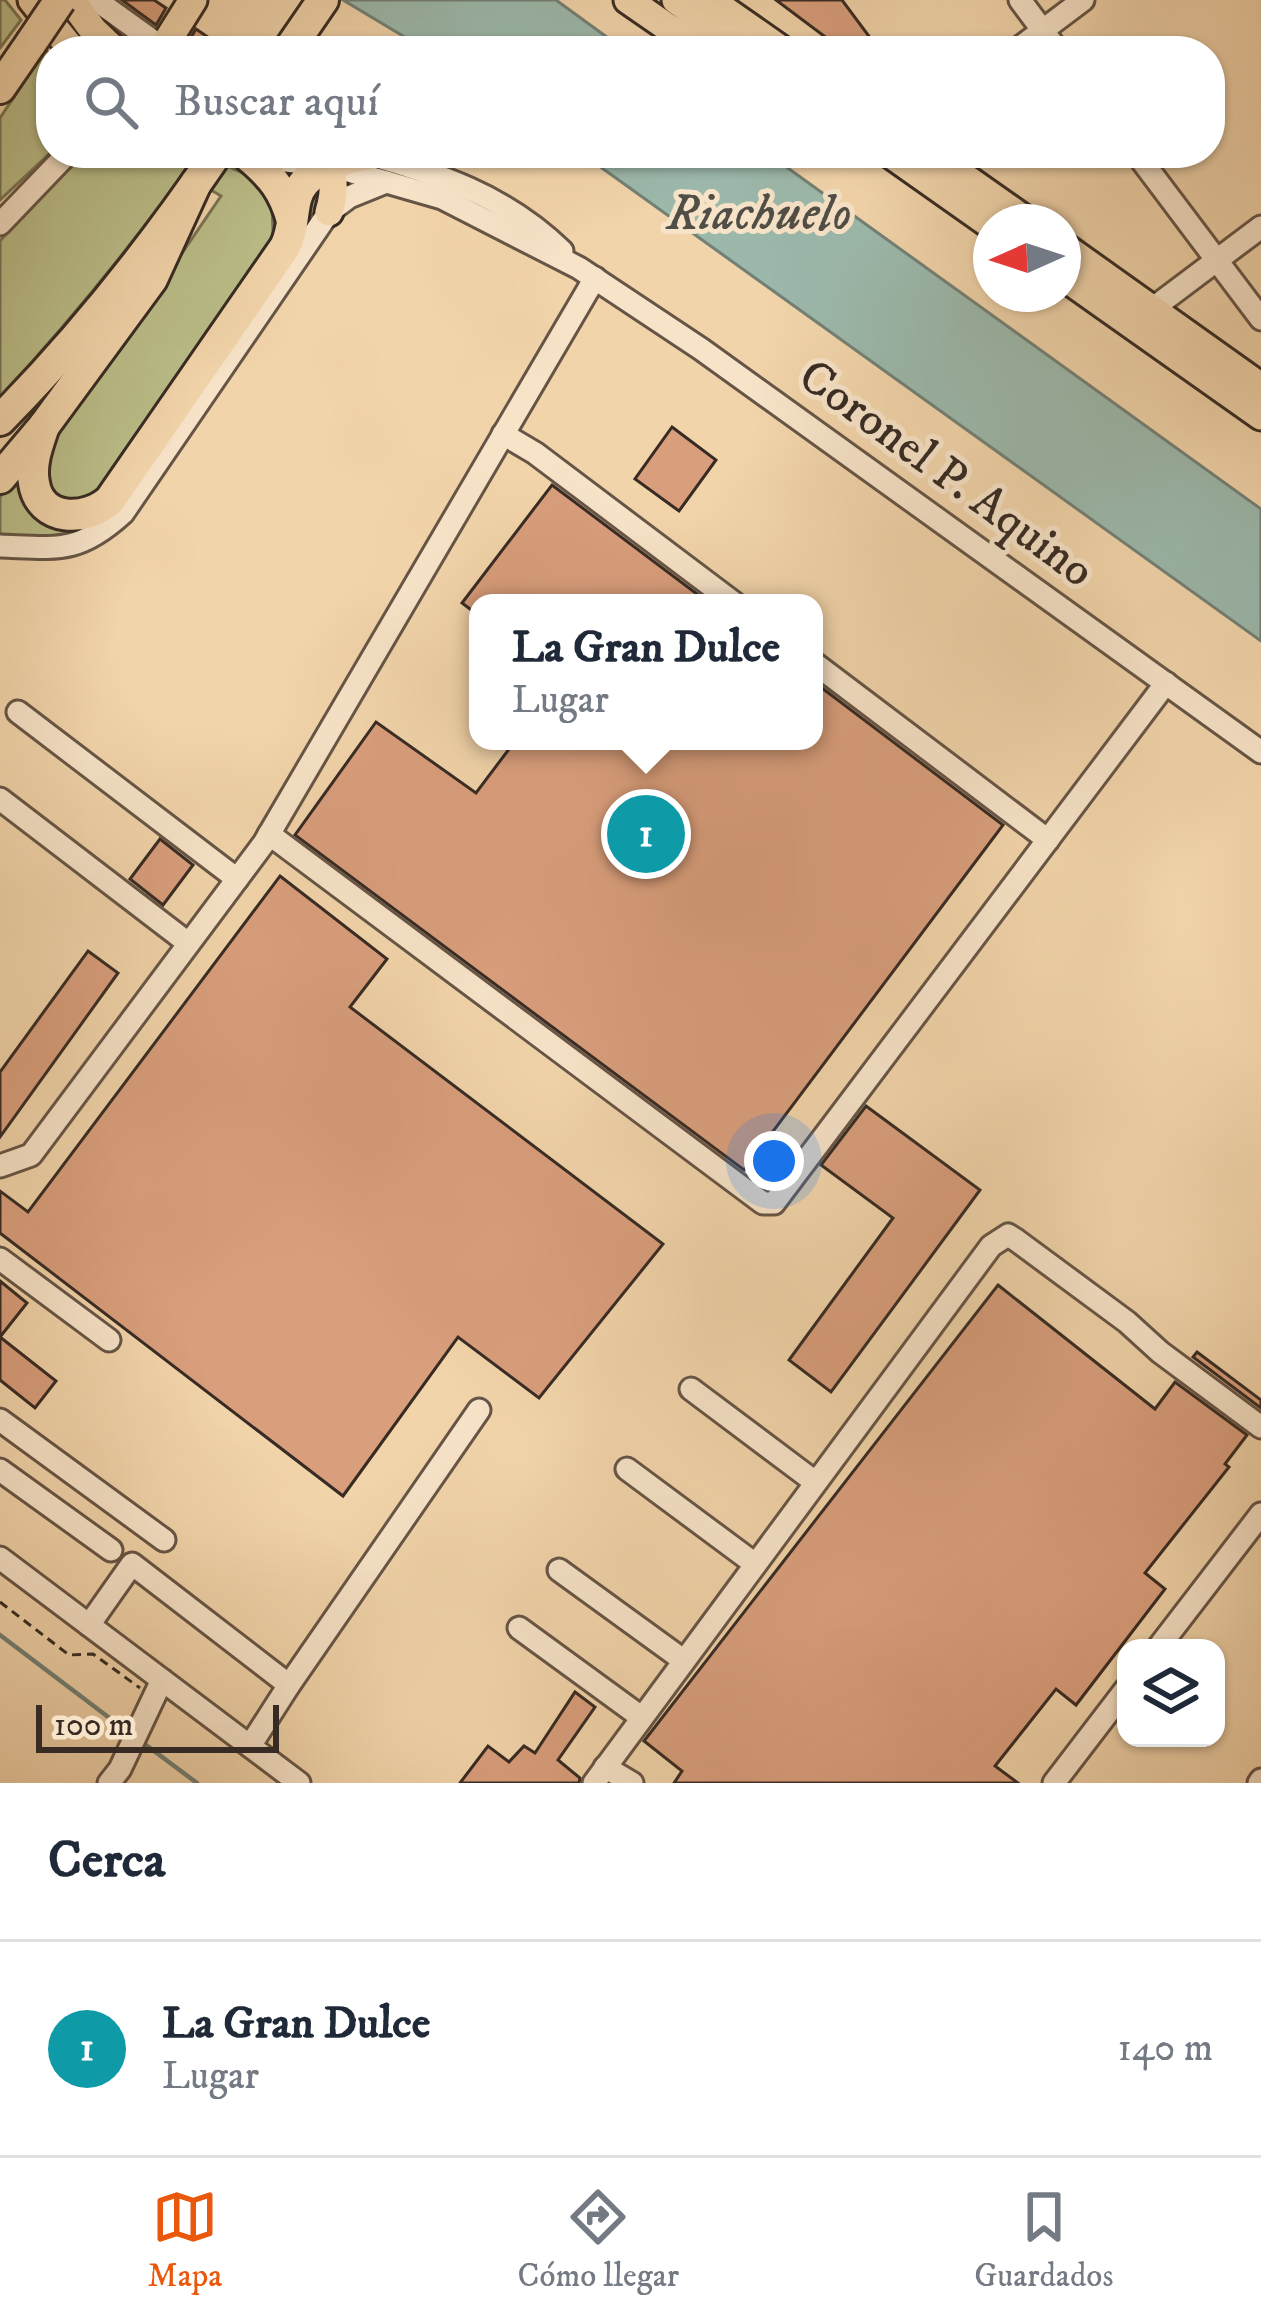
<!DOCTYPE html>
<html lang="es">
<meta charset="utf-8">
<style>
body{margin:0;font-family:"IM FELL DW Pica",serif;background:#f6f6f7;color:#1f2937}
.controls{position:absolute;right:36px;bottom:36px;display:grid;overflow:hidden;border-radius:24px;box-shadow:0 3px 9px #0004}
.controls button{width:108px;height:108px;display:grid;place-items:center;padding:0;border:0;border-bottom:3px solid #e0e1e3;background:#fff;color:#1f2937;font:60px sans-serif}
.compass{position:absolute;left:973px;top:204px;width:108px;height:108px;border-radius:50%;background:#fff;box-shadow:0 3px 9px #0004;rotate:267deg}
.scale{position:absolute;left:36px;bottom:30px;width:243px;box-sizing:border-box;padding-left:12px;border:6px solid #372b24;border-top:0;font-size:33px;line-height:42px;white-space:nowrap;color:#372b24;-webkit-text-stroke:9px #f7e3c8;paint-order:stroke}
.you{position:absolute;left:774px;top:1161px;width:42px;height:42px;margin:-30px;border:9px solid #fff;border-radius:50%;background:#1a73e8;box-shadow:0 0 0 18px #1a73e833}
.badge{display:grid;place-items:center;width:78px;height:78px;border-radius:50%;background:#ea580c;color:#fff;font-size:39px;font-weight:700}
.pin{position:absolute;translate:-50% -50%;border:6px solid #fff;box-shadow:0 3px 12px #0006}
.popup{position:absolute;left:469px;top:594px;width:354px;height:156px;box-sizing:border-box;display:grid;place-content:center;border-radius:24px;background:#fff;filter:drop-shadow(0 3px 9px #0005);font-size:39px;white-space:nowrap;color:#747a83}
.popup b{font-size:45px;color:#1f2937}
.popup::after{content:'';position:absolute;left:50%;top:100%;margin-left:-24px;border:24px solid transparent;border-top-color:#fff}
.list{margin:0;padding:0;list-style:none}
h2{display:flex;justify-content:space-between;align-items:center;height:156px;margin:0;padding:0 48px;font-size:51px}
h2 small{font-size:39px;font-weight:400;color:#747a83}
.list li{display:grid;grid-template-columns:78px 1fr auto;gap:36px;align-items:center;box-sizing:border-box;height:216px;padding:0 48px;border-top:3px solid #e0e1e3}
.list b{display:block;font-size:45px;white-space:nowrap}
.list p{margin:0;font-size:39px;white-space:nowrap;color:#747a83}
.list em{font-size:39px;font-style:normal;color:#747a83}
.icon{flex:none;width:66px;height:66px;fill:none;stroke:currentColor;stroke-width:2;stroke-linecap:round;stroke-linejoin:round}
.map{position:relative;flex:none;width:1261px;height:1783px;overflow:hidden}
.search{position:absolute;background:#fff;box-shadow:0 3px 9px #0004;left:36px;right:36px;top:36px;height:132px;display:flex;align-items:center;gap:30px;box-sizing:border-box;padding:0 42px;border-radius:48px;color:#747a83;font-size:45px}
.sheet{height:372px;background:#fff}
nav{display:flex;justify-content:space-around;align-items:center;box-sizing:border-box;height:168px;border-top:3px solid #e0e1e3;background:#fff;font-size:33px;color:#747a83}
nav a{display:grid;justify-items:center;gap:6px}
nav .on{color:#ea580c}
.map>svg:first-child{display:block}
.green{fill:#babd88;stroke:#787456;stroke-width:3}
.water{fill:#9bb8ab;stroke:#738075;stroke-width:3}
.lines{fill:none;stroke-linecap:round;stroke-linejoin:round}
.stream{stroke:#738075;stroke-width:4.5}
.building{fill:#d99e7c;stroke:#372b24;stroke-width:3}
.minor-casing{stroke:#665546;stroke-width:27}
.major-casing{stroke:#372b24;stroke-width:33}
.highway-casing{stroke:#372b24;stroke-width:36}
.path{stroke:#372b24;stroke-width:3;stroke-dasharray:9 6;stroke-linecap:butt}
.minor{stroke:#f7e3c8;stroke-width:21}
.major{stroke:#f2d4aa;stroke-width:27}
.highway{stroke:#f2d4aa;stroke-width:30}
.highway-bridge-casing{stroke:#372b24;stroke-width:36;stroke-linecap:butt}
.highway-bridge{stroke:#f2d4aa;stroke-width:30}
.labels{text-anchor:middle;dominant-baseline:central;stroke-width:10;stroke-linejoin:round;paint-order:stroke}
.street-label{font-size:48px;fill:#372b24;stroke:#f7e3c8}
.water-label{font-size:51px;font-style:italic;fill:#504e46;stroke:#f7e3c8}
</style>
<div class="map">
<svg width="1261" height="1783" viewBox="0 0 1261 1783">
<rect width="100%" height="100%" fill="#f2d4aa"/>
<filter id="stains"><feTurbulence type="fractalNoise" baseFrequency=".00167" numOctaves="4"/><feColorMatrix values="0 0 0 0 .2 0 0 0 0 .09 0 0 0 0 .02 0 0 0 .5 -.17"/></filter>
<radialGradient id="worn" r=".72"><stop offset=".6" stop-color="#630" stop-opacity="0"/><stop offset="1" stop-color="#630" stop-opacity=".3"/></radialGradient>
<g class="green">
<path d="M 0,0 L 5,0 L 21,20 L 0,48 Z"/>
<path d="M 45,50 L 51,55 L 51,152 L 0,200 L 0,118 Z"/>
<path d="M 83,153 L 197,153 L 245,174 L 263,188 L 272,205 L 273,232 L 268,255 L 95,498 L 57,502 L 43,473 L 56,438 L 221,196 L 184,174 C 126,252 66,326 0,397 L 0,241 L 38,197 Z"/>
<path d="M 315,184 L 322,190 L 320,210 L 305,235 L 122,502 C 83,543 54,545 0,536 L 0,497 L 20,471 C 21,484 21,498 28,509 C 39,526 73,534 90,526 C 102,520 111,510 120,500 L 297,238 L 306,192 Z"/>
</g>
<g class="water">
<path d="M 343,0 L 556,0 L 626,51 L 428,51 Z"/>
<path d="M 581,153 L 767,153 L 1261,509 L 1261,641 Z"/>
</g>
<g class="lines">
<g class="stream">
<path d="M 0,1635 L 124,1729"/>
<path d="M 146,1745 L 197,1783"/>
</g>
</g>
<g class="building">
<path d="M 122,0 L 154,0 L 166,8 L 156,25 Z"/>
<path d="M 776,0 L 842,0 L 880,51 L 844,51 Z"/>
<path d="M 196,29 L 228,51 L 187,51 L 184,49 Z"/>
<path d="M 672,427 L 716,460 L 679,511 L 635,479 Z"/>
<path d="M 552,485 L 709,603 L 478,603 L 478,615 L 462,603 Z"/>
<path d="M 814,682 L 1003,825 L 744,1170 L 295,835 L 376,722 L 476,793 L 515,741 L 814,741 Z"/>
<path d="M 160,839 L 193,865 L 163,905 L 130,879 Z"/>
<path d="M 280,876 L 387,959 L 350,1007 L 663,1244 L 539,1398 L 458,1337 L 343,1496 L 0,1233 L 0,1191 L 28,1212 Z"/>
<path d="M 88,951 L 118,973 L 0,1137 L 0,1072 Z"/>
<path d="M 866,1106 L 980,1190 L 831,1392 L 789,1360 L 893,1218 L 821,1165 Z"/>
<path d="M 0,1281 L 27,1303 L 0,1337 L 56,1381 L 35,1408 L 0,1380 Z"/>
<path d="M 998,1285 L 1155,1409 L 1175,1382 L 1247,1435 L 1225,1464 L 1229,1467 L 1145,1573 L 1165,1589 L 1076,1705 L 1056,1689 L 995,1766 L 1018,1783 L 674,1783 L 682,1771 L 644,1741 Z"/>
<path d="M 1197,1352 L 1261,1400 L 1261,1408 L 1193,1357 Z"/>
<path d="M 575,1692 L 595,1707 L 558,1760 L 580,1778 L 579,1783 L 460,1783 L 488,1746 L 509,1762 L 524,1746 L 535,1753 Z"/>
</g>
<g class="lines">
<g class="minor-casing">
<g id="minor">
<path d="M 96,0 L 167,51"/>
<path d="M 1020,0 L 1058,51"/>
<path d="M 1015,51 L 1083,0"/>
<path d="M 364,153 C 440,175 503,194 562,251"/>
<path d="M 1136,153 L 1261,319"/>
<path d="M 250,157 L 331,166 L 442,198 L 579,268 L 701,349 L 1261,752"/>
<path d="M 0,224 L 68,153"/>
<path d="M 1152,309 L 1261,227"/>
<path d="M 503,434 L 535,453 L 734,603"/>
<path d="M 0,546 C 58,548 78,554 123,513 L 329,212 L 349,197 L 386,182"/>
<path d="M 814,663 L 1048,840"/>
<path d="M 18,712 L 237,879"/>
<path d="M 0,799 L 188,943"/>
<path d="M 269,834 L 763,1203 L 774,1203 L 1166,683"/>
<path d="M 0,1166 L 31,1155 L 264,843 L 595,278"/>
<path d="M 0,1259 L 109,1340"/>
<path d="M 691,1389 L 815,1482"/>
<path d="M 0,1420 L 164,1540"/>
<path d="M 627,1469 L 755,1564"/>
<path d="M 0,1470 L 111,1550"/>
<path d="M 0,1558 L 299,1783"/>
<path d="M 559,1570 L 683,1660"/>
<path d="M 89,1625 L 132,1564 L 289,1685"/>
<path d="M 519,1628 L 641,1717"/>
<path d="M 1158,1648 L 1261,1514"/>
<path d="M 250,1746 L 289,1685 L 479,1410"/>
<path d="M 605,1767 L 632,1783"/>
<path d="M 109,1783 L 120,1769 L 162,1680"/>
<path d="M 594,1783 L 991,1246 L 1008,1235 L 1016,1240 L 1127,1322 L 1160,1352 L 1261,1427"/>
<path d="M 1054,1783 L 1126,1689"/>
<path d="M 1259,1783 L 1261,1780"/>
</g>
</g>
<g class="major-casing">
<g id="major">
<path d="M 32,0 L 73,51"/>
<path d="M 71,0 L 93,30 L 115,51"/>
<path d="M 628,0 L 667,27 L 709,51"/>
<path d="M 676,0 L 747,51"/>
<path d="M 710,0 L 783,51"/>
<path d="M 161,51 L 193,0"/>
<path d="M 322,153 C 335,172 336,190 329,212"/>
<path d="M 889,153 L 991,225"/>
<path d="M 930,153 L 1028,222"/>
<path d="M 1063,246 L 1261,387"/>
<path d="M 1063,276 L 1261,416"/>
</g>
</g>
<g class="highway-casing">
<g id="highway">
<path d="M 288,51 L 323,0"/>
<path d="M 0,88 L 31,43"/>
<path d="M 248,156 C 272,176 284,191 292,221"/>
<path d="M 0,420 C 81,338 153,247 217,153"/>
<path d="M 44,426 C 38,444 30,464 34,483 C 40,522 86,522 110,500 L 285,247 C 293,232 292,215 296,199 C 303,169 342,159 369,154"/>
<path d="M 0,478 L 44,426 L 152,279 L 196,183"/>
</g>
</g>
<g class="path">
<path d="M 851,153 L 870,164"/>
<path d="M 0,1602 L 69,1655 L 93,1654 L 140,1688"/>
</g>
<use href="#minor" class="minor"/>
<use href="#major" class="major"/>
<use href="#highway" class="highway"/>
<g class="highway-bridge-casing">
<path id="highway-bridge" d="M 31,43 L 60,0"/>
</g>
<use href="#highway-bridge" class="highway-bridge"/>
</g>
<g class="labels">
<g class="street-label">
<text transform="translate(946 474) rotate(36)">Coronel P. Aquino</text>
</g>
<g class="water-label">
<text x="759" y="214">Riachuelo</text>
</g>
</g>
<rect width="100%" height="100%" filter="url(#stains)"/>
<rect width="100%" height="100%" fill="url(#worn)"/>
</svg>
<div class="controls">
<button><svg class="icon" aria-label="layers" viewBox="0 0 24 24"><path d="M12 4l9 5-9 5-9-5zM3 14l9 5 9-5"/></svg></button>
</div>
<svg class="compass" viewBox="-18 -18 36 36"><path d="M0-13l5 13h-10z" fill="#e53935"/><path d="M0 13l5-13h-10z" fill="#747a83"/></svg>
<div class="scale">100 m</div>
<div class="you"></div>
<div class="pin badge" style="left:646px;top:834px;background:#0f9aa8">1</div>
<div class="popup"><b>La Gran Dulce</b>Lugar</div>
<div class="search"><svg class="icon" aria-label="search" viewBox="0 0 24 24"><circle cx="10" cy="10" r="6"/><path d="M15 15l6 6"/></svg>Buscar aquí</div>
</div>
<section class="sheet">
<h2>Cerca<small></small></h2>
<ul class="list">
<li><span class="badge" style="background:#0f9aa8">1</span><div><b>La Gran Dulce</b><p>Lugar</p></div><em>140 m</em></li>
</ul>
</section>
<nav>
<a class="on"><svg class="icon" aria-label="map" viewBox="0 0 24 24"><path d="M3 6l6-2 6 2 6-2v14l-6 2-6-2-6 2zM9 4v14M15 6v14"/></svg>Mapa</a>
<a><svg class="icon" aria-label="directions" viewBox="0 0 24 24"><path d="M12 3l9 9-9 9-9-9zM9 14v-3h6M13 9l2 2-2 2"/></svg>Cómo llegar</a>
<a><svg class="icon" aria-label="saved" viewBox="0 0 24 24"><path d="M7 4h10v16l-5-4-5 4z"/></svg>Guardados</a>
</nav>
